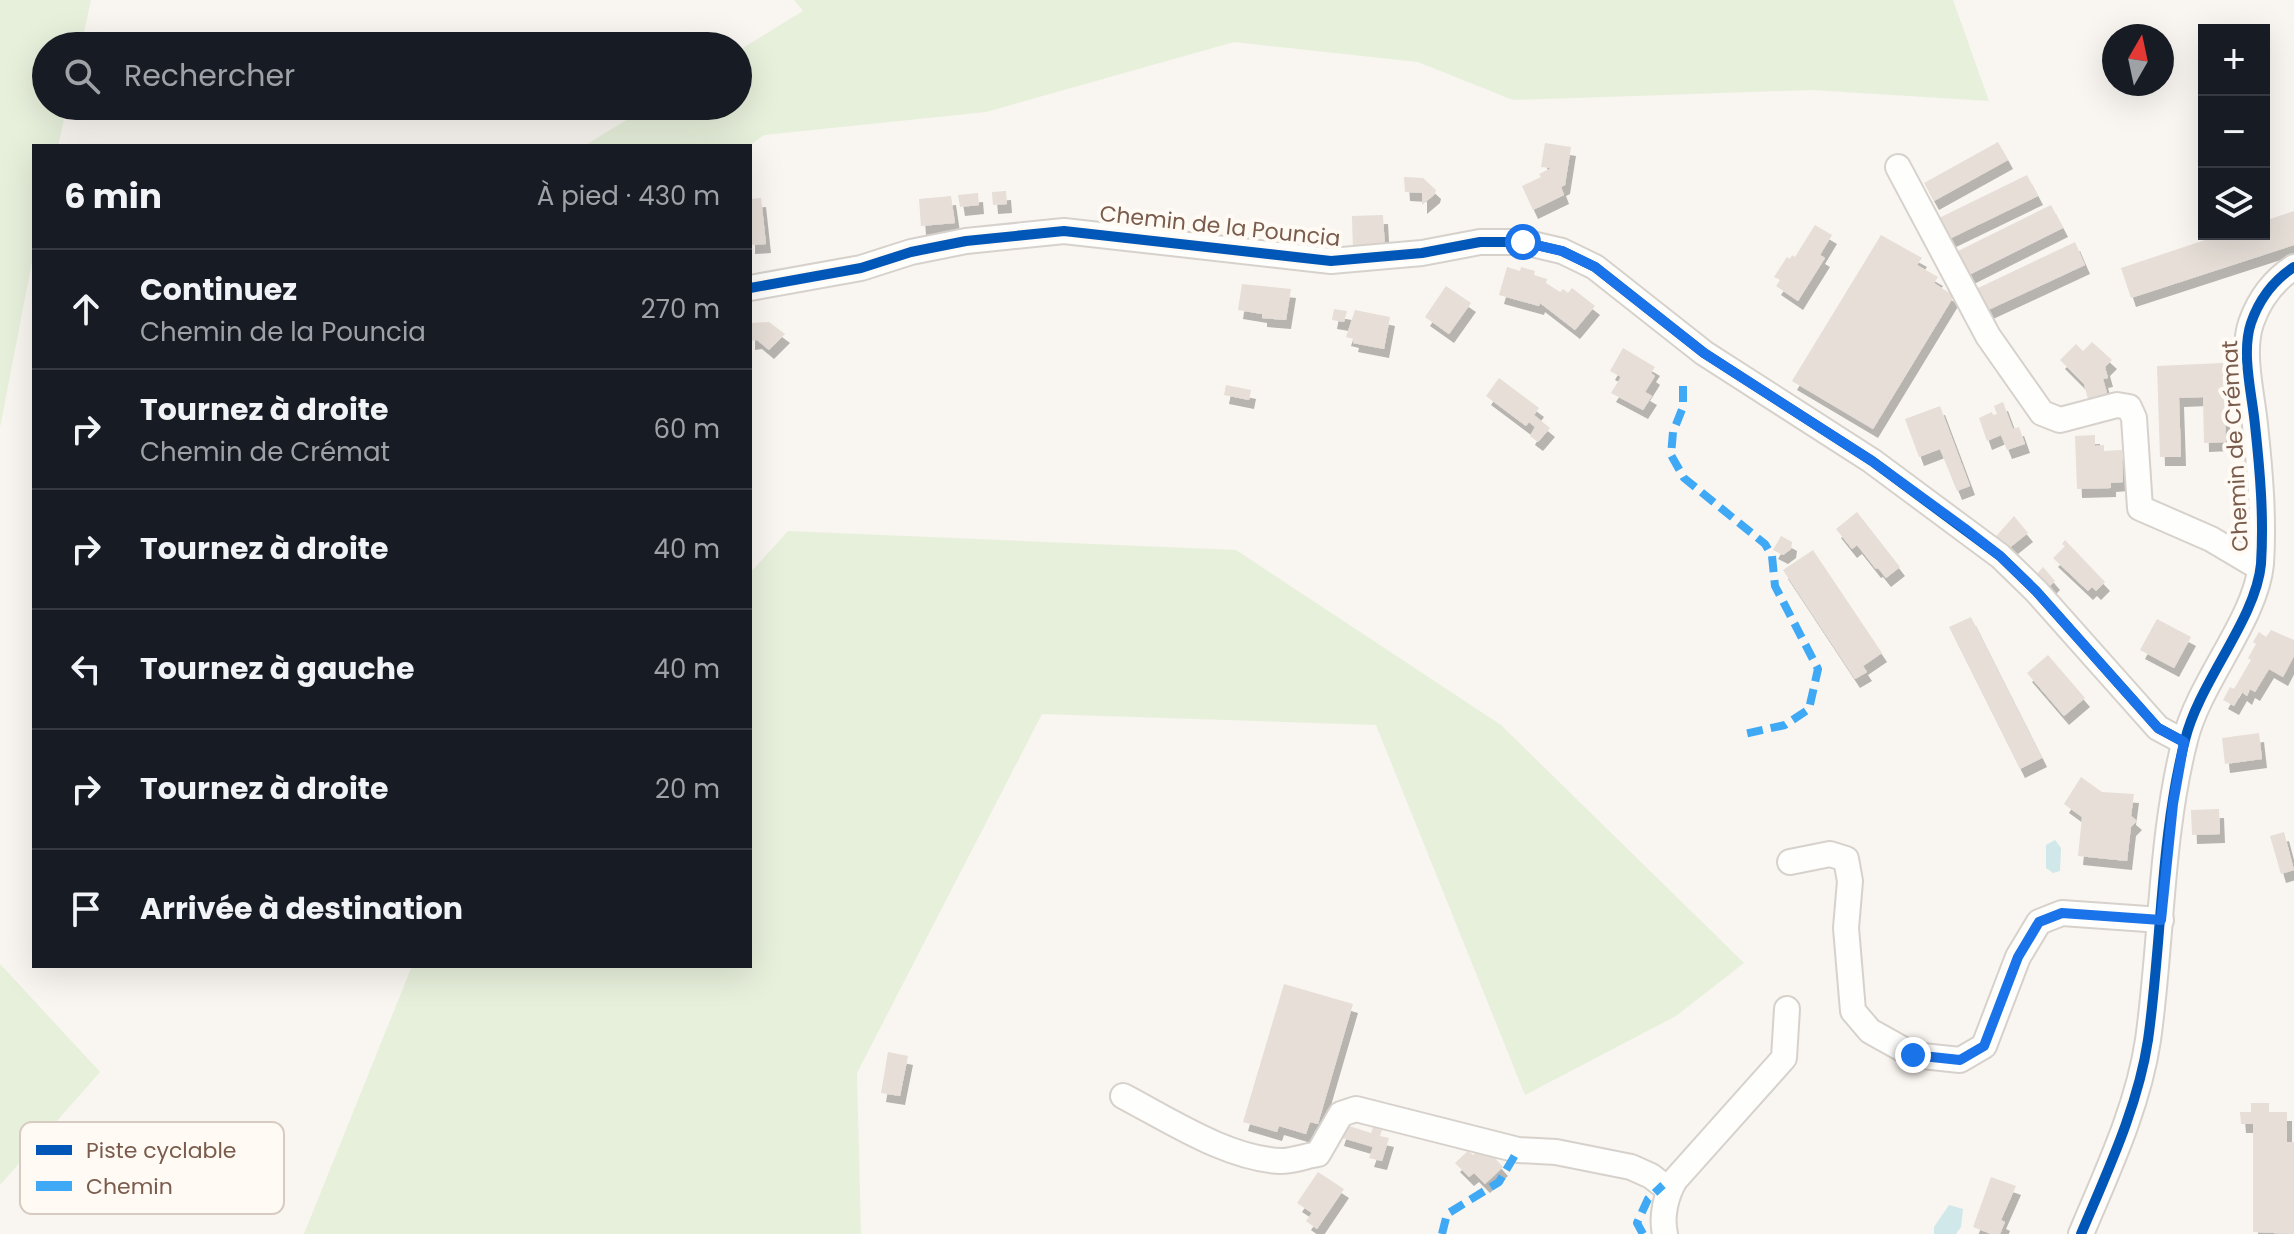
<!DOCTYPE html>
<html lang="fr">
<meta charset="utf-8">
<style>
body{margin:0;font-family:Poppins,sans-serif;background:#242831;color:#f1f3f6}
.controls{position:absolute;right:24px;top:24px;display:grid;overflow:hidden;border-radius:0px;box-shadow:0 8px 32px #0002}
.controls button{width:72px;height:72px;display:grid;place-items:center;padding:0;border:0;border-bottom:2px solid #363941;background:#171b24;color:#f1f3f6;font:40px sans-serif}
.compass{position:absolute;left:2102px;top:24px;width:72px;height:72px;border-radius:50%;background:#171b24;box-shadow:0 8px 32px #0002;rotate:9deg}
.stop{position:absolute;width:24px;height:24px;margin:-18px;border:6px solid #1a73e8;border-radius:50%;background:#fff}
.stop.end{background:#1a73e8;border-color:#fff;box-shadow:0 2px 8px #0008}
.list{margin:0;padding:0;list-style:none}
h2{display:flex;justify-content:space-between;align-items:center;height:104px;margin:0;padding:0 32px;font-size:34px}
h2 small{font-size:26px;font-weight:400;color:#9ea1a6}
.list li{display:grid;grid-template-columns:52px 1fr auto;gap:24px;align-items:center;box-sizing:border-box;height:120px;padding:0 32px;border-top:2px solid #363941}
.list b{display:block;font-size:30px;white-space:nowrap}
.list p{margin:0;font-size:26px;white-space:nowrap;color:#9ea1a6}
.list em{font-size:26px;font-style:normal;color:#9ea1a6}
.icon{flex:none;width:44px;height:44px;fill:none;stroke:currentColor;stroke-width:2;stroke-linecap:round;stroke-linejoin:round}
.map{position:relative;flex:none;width:2294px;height:1234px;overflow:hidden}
.search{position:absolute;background:#171b24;box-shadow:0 8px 32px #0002;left:32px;top:32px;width:720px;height:88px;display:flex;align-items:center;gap:20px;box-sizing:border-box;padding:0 28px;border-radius:44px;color:#9ea1a6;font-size:30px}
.panel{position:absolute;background:#171b24;box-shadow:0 8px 32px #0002;left:32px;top:144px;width:720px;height:824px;border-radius:0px}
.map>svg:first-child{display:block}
.green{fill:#e7f0db}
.water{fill:#d0e8ea}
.building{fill:#e6ded7;filter:url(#shadow)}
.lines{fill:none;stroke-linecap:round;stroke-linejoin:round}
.minor-casing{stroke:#d7d1cb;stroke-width:28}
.minor{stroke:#fefefd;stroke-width:24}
.quiet{stroke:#3fa9f5;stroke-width:8;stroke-dasharray:16 8;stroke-linecap:butt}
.cycleway-casing{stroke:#fffaf3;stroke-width:15}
.cycleway{stroke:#0057b8;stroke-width:10}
.route{stroke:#1a73e8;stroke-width:10}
.labels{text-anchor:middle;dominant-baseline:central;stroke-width:8;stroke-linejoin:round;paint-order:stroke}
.street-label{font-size:22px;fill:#7a5c4d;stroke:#fffaf3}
.key{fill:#fffaf3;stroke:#d7cbc1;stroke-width:2}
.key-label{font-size:22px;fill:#7a5c4d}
</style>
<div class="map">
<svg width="2294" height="1234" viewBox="0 0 2294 1234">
<defs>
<filter id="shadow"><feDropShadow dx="5" dy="9" stdDeviation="0" flood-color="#0004"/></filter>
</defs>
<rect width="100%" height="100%" fill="#f9f5f0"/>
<g class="green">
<path d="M 0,0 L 91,0 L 81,46 L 46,46 L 46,106 L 67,106 L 58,146 L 34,146 L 34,251 L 0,428 Z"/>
<path d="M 794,0 L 1953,0 L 1989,101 L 1812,90 L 1513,100 L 1418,62 L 1234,42 L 986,112 L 764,135 L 749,146 L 584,146 L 649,106 L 738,106 L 738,51 L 803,11 Z"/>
<path d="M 788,531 L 1236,550 L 1501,725 L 1744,963 L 1676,1016 L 1525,1095 L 1376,725 L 1042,714 L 857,1073 L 861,1234 L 304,1234 L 412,966 L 750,966 L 750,573 Z"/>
<path d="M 0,964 L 100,1072 L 0,1185 Z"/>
</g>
<g class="water">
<path d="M 2055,840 L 2061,848 L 2060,871 L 2053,873 L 2046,868 L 2046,845 Z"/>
<path d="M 1949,1205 L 1963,1209 L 1961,1227 L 1956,1234 L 1934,1234 L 1934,1227 Z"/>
</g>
<g class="building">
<path d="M 1998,142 L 2008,160 L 1934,201 L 1924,183 Z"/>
<path d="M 1545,143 L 1571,147 L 1565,185 L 1561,187 L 1564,195 L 1533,210 L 1522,186 L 1541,177 L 1539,174 L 1551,168 L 1541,167 Z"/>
<path d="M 2027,175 L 2038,196 L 1945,241 L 1935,220 Z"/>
<path d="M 1404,177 L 1423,178 L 1436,190 L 1435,194 L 1422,205 L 1422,193 L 1405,192 Z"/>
<path d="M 1006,191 L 1007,204 L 993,205 L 992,192 Z"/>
<path d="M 978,193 L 979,205 L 960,207 L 958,195 Z"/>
<path d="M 951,196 L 955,223 L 921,226 L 919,199 Z"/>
<path d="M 761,198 L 766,244 L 750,245 L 750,199 Z"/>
<path d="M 2051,205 L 2063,228 L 1965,277 L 1954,253 Z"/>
<path d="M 2294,211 L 2294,245 L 2131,298 L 2121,268 L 2223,234 L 2264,234 L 2264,221 Z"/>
<path d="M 1383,215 L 1385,249 L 1353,251 L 1352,216 Z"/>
<path d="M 1815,225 L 1832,235 L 1820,255 L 1825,258 L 1798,301 L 1776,286 L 1780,280 L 1774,277 L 1787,257 L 1790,259 L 1792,255 L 1795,257 Z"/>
<path d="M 1881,235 L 1922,258 L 1917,265 L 1938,277 L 1934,283 L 1954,296 L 1873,429 L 1792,381 Z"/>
<path d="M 2075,242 L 2085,265 L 1986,311 L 1976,289 Z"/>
<path d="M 1507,267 L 1520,271 L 1521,267 L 1535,271 L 1534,275 L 1547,279 L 1546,283 L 1560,292 L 1563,289 L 1568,293 L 1572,288 L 1595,306 L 1575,330 L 1540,303 L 1539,306 L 1499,295 Z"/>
<path d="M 1242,284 L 1291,289 L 1286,320 L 1262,318 L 1262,314 L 1238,310 Z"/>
<path d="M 1446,286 L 1471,303 L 1449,334 L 1425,317 Z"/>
<path d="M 1334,309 L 1347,311 L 1344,322 L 1332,320 Z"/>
<path d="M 1355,310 L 1390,317 L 1384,349 L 1353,343 L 1354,339 L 1346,337 Z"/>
<path d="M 769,322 L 785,334 L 769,350 L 757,340 L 750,341 L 750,323 Z"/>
<path d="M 2092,342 L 2112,360 L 2105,367 L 2108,378 L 2103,379 L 2107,393 L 2088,399 L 2084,384 L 2060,360 L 2076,344 L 2083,351 Z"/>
<path d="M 1623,348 L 1655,367 L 1651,373 L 1655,376 L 1645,392 L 1652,396 L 1643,410 L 1611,393 L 1621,377 L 1610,371 Z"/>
<path d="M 2223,363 L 2226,442 L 2204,443 L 2203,397 L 2179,398 L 2181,457 L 2160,457 L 2157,366 Z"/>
<path d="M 1499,378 L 1539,408 L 1534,415 L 1550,428 L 1538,442 L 1530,436 L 1535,427 L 1529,422 L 1526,426 L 1486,396 Z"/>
<path d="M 1226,385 L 1251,390 L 1249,400 L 1224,395 Z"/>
<path d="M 2003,402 L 2013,429 L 2019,427 L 2025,444 L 2007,450 L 2001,435 L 1987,441 L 1979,418 L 1992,412 L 1993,415 L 1997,414 L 1994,406 Z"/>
<path d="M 1940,406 L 1970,486 L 1957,491 L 1940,449 L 1919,457 L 1905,419 Z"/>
<path d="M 2095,435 L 2095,446 L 2104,445 L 2104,451 L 2122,450 L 2123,482 L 2111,483 L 2111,488 L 2077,489 L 2075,436 Z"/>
<path d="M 1857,512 L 1900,567 L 1886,578 L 1878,568 L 1876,569 L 1857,545 L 1852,549 L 1836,529 Z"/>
<path d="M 2014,516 L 2028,533 L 2003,553 L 1992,541 Z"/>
<path d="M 1781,536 L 1792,542 L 1791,549 L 1783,555 L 1773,550 Z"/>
<path d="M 2065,540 L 2105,582 L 2096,591 L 2092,587 L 2088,591 L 2053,558 L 2065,546 L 2062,544 Z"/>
<path d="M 1813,550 L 1882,653 L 1863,666 L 1867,672 L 1855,679 L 1783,570 Z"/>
<path d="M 2043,567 L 2055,581 L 2047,589 L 2035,576 Z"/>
<path d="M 1971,617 L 2042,758 L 2020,769 L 1949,627 Z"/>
<path d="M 2157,619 L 2191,637 L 2174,668 L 2140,650 Z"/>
<path d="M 2271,630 L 2294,640 L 2294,656 L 2283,677 L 2269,669 L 2255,692 L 2250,689 L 2247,696 L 2242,692 L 2234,706 L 2223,700 L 2230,687 L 2234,689 L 2251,660 L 2248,658 L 2256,644 L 2253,642 L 2259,632 L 2266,637 Z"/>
<path d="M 2048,655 L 2085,698 L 2064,716 L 2027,673 Z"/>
<path d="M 2259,733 L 2262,759 L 2225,764 L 2222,738 Z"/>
<path d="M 2081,777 L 2102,792 L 2134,794 L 2131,816 L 2137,821 L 2131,827 L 2127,861 L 2078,856 L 2082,817 L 2064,804 Z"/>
<path d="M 2219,809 L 2220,834 L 2192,835 L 2191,810 Z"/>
<path d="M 2284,832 L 2294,870 L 2281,874 L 2270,836 Z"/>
<path d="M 1284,984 L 1353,1004 L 1318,1124 L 1310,1122 L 1306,1134 L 1279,1126 L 1277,1132 L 1243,1122 Z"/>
<path d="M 888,1052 L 908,1056 L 900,1096 L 881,1093 Z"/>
<path d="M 2251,1103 L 2269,1103 L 2269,1112 L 2287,1112 L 2287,1142 L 2294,1142 L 2294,1234 L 2253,1232 L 2253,1124 L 2241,1124 L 2240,1112 L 2251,1112 Z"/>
<path d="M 1343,1124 L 1371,1133 L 1373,1127 L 1382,1130 L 1380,1136 L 1389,1138 L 1382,1161 L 1369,1158 L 1373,1147 L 1339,1137 Z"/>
<path d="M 1483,1145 L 1503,1167 L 1485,1184 L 1474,1173 L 1469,1177 L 1455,1163 L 1468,1151 L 1473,1155 Z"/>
<path d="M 1318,1172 L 1344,1189 L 1317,1229 L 1306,1221 L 1312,1213 L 1297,1203 Z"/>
<path d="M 1991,1177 L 2016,1186 L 2001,1220 L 2005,1222 L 2000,1234 L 1991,1234 L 1973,1227 Z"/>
</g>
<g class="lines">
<g class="minor-casing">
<g id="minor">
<path d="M 1898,167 L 1988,336 L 2042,413 L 2060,420 L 2117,405 L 2129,407 L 2134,418 L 2140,508 L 2211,539 L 2260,568"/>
<path d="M 750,288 L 861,268 L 911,252 L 966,241 L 1064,231 L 1331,261 L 1422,253 L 1480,242 L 1523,242 L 1562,251 L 1595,267 L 1704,353 L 1872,461 L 2000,556 L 2036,591 L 2158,728 L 2184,742"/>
<path d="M 1790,862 L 1830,854 L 1846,859 L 1850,881 L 1846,928 L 1853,1011 L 1870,1031 L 1913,1055 L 1960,1060 L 1984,1046 L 2018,957 L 2039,922 L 2062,913 L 2161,920"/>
<path d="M 1123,1096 C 1169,1120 1228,1159 1281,1161 C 1292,1161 1306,1156 1318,1154 L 1341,1114 L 1356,1109 L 1518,1150 L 1556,1152 L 1631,1167 L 1651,1176 L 1669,1190"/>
<path d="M 1665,1234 C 1661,1216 1666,1195 1675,1180 L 1784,1058 L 1787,1009"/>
<path d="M 2081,1234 C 2107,1172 2138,1107 2148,1040 C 2162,941 2160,838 2185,740 C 2199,682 2256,619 2261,564 C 2264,517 2260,471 2255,425 C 2252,394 2241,353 2251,323 C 2259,300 2274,280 2294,267"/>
</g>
</g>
<use href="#minor" class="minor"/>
<g class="quiet">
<path d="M 1683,386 L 1683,407 L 1673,432 L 1671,455 L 1684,478 L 1765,544 L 1772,556 L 1775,586 L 1818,669 L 1809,709 L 1785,725 L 1744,734"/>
<path d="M 1442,1234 L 1447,1214 L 1499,1182 L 1518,1150"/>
<path d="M 1643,1234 L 1637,1223 L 1648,1199 L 1663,1185"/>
</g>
<g class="cycleway-casing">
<g id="cycleway">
<path d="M 750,288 L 861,268 L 911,252 L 966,241 L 1064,231 L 1331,261 L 1422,253 L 1480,242 L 1523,242 L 1562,251 L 1595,267 L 1704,353 L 1872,461 L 2000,556 L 2036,591 L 2158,728 L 2184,742"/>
<path d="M 2081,1234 C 2107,1172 2138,1107 2148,1040 C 2162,941 2160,838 2185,740 C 2199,682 2256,619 2261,564 C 2264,517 2260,471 2255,425 C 2252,394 2241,353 2251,323 C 2259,300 2274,280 2294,267"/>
</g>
</g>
<use href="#cycleway" class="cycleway"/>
</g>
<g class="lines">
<path class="route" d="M 1523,242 L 1562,251 L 1595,267 L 1704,353 L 1872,461 L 1964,528 L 2000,556 L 2036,591 L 2158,728 L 2184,742 L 2173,804 L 2161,920 L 2062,913 L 2039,922 L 2018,957 L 1984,1046 L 1960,1060 L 1913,1055"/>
</g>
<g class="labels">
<g class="street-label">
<text transform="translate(1220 226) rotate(6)">Chemin de la Pouncia</text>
<text transform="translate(2235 446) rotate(-93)">Chemin de Crémat</text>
</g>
</g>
<rect x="20" y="1122" width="264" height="92" rx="12" class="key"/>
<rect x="36" y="1145" width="36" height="10" fill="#0057b8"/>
<rect x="36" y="1181" width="36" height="10" fill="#3fa9f5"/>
<g class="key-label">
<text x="86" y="1158">Piste cyclable</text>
<text x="86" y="1194">Chemin</text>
</g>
</svg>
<div class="controls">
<button>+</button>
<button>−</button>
<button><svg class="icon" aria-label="layers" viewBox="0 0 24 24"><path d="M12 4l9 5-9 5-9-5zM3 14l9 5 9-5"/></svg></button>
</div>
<svg class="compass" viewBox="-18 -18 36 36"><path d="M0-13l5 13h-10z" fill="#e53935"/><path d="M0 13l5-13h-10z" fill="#9ea1a6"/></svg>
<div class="stop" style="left:1523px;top:242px"></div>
<div class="stop end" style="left:1913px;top:1055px"></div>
<div class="search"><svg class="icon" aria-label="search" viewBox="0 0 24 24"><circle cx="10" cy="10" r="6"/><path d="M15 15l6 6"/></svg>Rechercher</div>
<section class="panel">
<h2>6 min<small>À pied · 430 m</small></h2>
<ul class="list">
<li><svg class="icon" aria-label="ahead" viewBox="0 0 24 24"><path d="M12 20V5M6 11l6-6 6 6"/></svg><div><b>Continuez</b><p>Chemin de la Pouncia</p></div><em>270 m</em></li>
<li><svg class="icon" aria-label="right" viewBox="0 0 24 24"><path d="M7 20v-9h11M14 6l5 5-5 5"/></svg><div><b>Tournez à droite</b><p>Chemin de Crémat</p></div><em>60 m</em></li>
<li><svg class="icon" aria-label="right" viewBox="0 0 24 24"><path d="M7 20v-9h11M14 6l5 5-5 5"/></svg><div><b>Tournez à droite</b></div><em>40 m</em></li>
<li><svg class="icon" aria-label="left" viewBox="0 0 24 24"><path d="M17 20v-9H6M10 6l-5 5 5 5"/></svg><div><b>Tournez à gauche</b></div><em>40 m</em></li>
<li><svg class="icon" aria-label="right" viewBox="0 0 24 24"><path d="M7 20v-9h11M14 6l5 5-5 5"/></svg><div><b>Tournez à droite</b></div><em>20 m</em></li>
<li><svg class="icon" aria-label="arrive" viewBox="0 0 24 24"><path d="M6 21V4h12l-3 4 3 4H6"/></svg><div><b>Arrivée à destination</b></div></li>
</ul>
</section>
</div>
